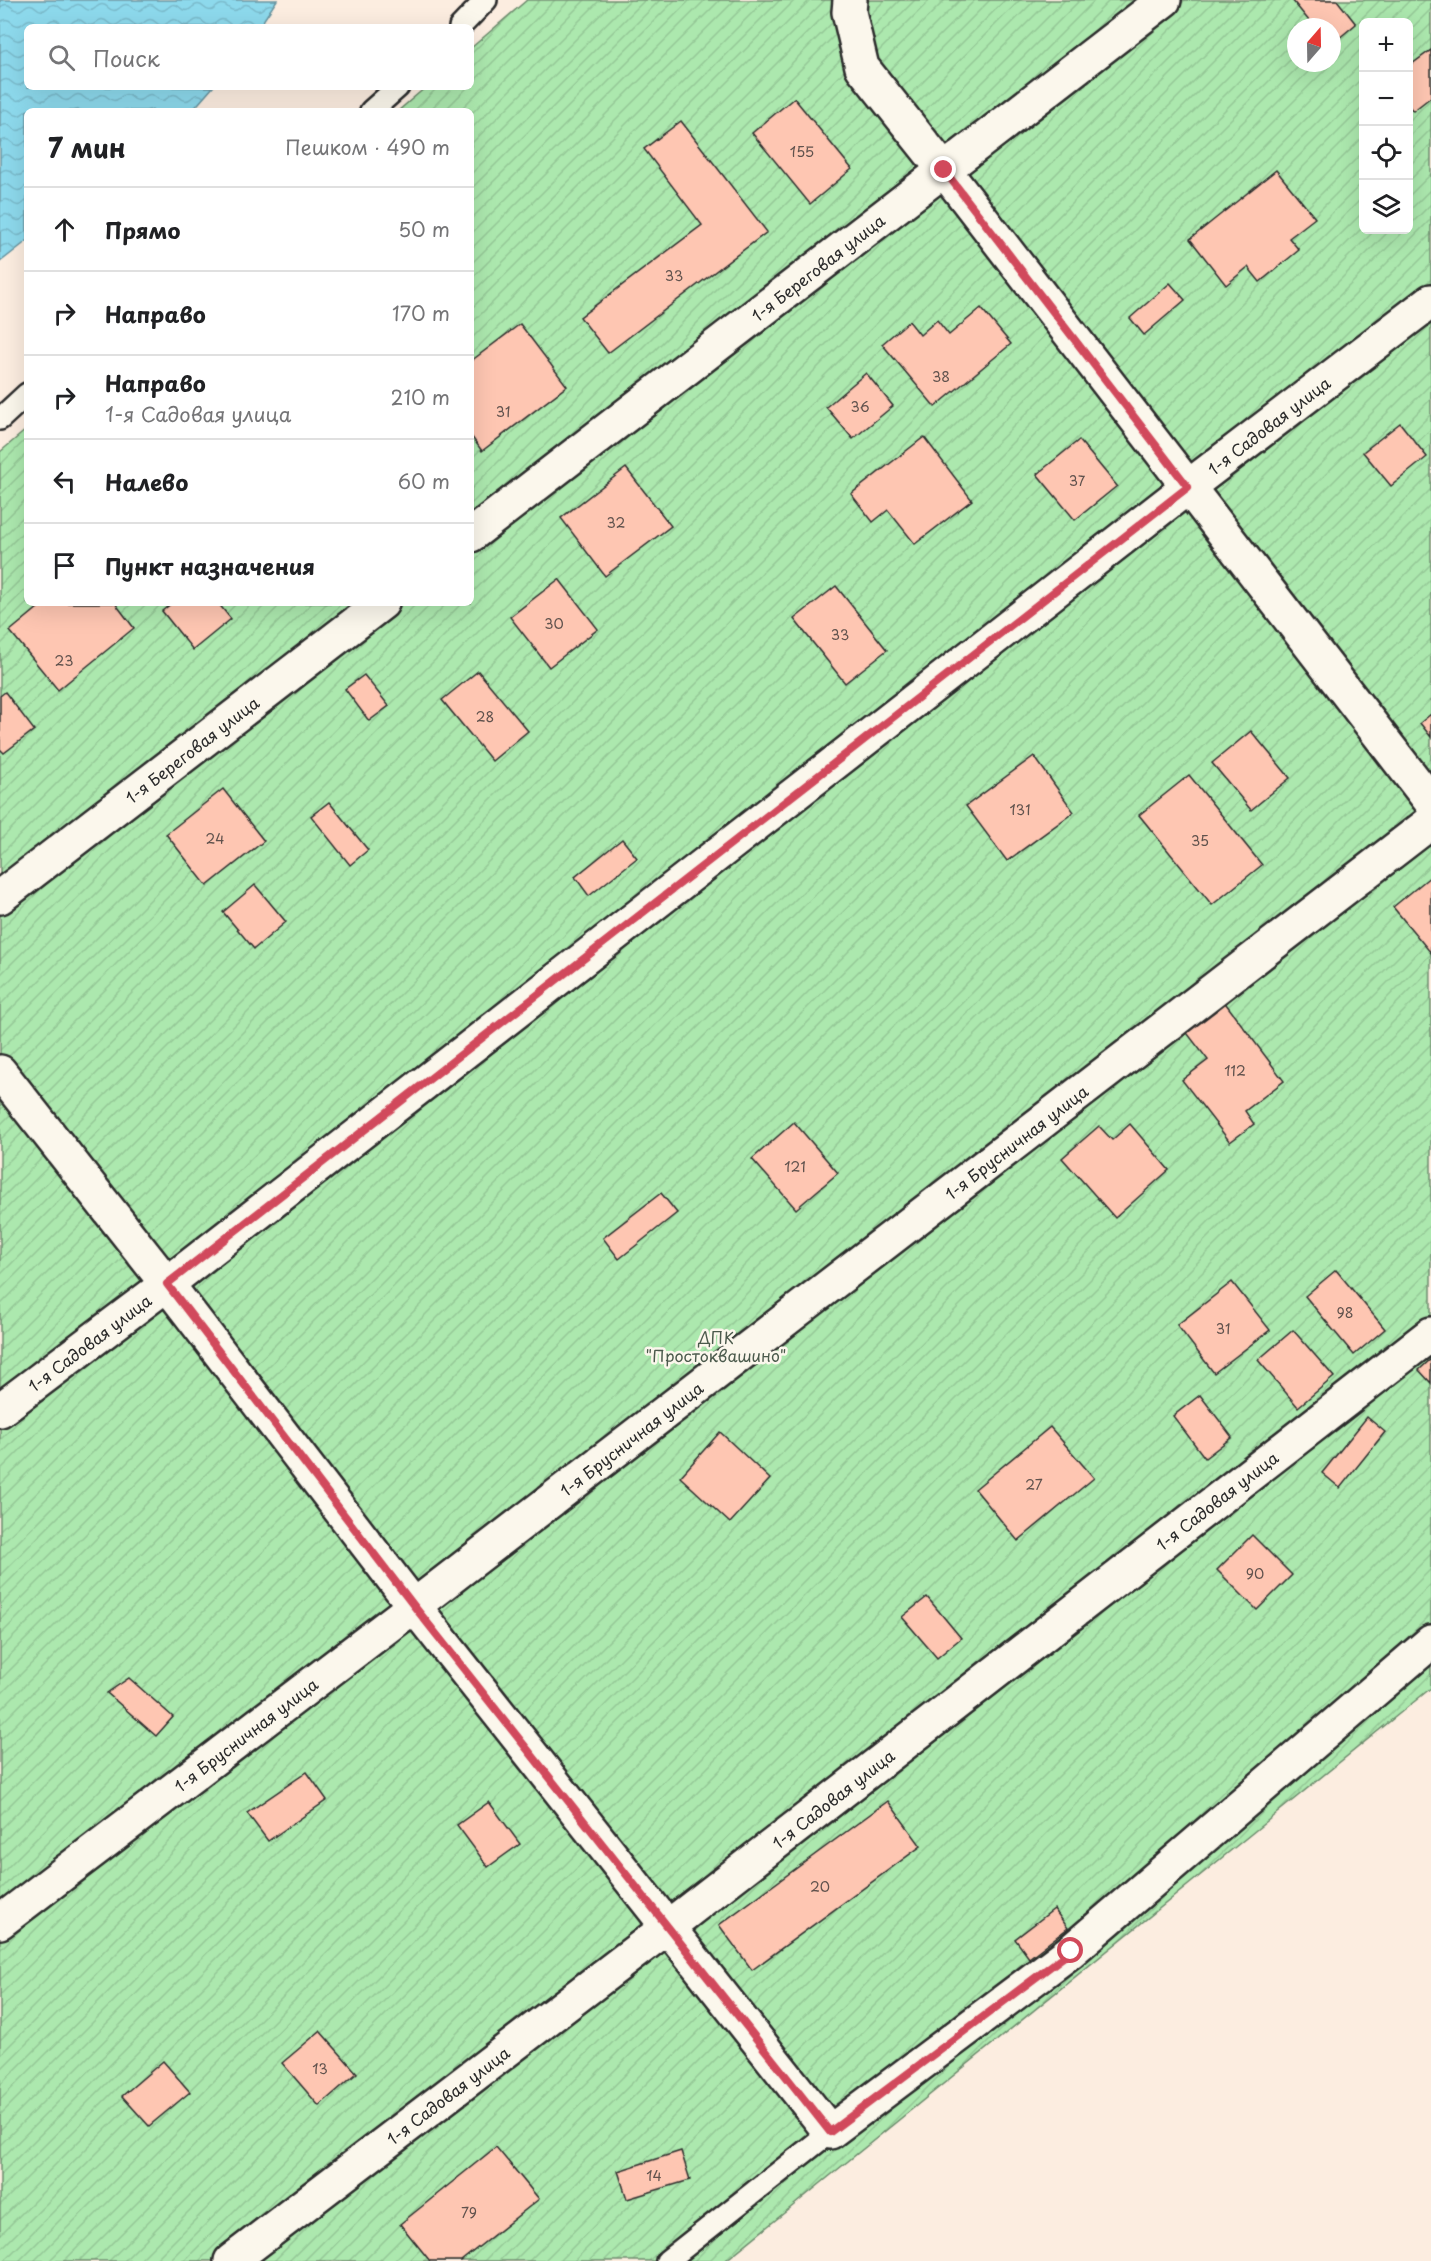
<!DOCTYPE html>
<html lang="ru">
<meta charset="utf-8">
<style>
body{margin:0;font-family:"Playpen Sans",sans-serif;background:#f2f2f2;color:#202124}
.controls{position:absolute;right:18px;top:18px;display:grid;overflow:hidden;border-radius:9px;box-shadow:0 6px 24px #0002}
.controls button{width:54px;height:54px;display:grid;place-items:center;padding:0;border:0;border-bottom:2px solid #e0e0e0;background:#fff;color:#202124;font:30px sans-serif}
.compass{position:absolute;left:1287px;top:18px;width:54px;height:54px;border-radius:50%;background:#fff;box-shadow:0 6px 24px #0002;rotate:20deg}
.stop{position:absolute;width:18px;height:18px;margin:-14px;border:4px solid #d1495b;border-radius:50%;background:#fff}
.stop.end{background:#d1495b;border-color:#fff;box-shadow:0 2px 6px #0008}
.list{margin:0;padding:0;list-style:none}
h2{display:flex;justify-content:space-between;align-items:center;height:78px;margin:0;padding:0 24px;font-size:26px}
h2 small{font-size:20px;font-weight:400;color:#757577}
.list li{display:grid;grid-template-columns:39px 1fr auto;gap:18px;align-items:center;box-sizing:border-box;height:84px;padding:0 24px;border-top:2px solid #e0e0e0}
.list b{display:block;font-size:22px;white-space:nowrap}
.list p{margin:0;font-size:20px;white-space:nowrap;color:#757577}
.list em{font-size:20px;font-style:normal;color:#757577}
.icon{flex:none;width:33px;height:33px;fill:none;stroke:currentColor;stroke-width:2;stroke-linecap:round;stroke-linejoin:round}
.map{position:relative;flex:none;width:1431px;height:2261px;overflow:hidden}
.search{position:absolute;background:#fff;box-shadow:0 6px 24px #0002;left:24px;top:24px;width:450px;height:66px;display:flex;align-items:center;gap:15px;box-sizing:border-box;padding:0 21px;border-radius:9px;color:#757577;font-size:22px}
.panel{position:absolute;background:#fff;box-shadow:0 6px 24px #0002;left:24px;top:108px;width:450px;height:498px;border-radius:9px}
.map>svg:first-child{display:block}
.garden{fill:url(#garden-furrows);stroke:#6c8a6c;stroke-width:1.5;fill-rule:evenodd}
.water{fill:url(#water-waves);stroke:#66939f;stroke-width:1.5}
.building{fill:#fec6b2;stroke:#2b2b2b;stroke-width:1.5}
.lines{fill:none;stroke-linecap:round;stroke-linejoin:round}
.lane-casing{stroke:#2b2b2b;stroke-width:26}
.street-casing{stroke:#2b2b2b;stroke-width:38}
.lane{stroke:#fbf7ec;stroke-width:21}
.street{stroke:#fbf7ec;stroke-width:33}
.route{stroke:#d1495b;stroke-width:8}
.labels{text-anchor:middle;dominant-baseline:central;stroke-width:5;stroke-linejoin:round;paint-order:stroke}
.number-label{font-size:14px;fill:#60524d}
.street-label{font-size:16px;fill:#2b2b2b;stroke:#fbf7ec}
.park-label{font-size:16px;fill:#4b5a4c;stroke:#fbf7ec}
</style>
<div class="map">
<svg width="1431" height="2261" viewBox="0 0 1431 2261">
<defs>
<pattern id="garden-furrows" width="10" height="10" patternUnits="userSpaceOnUse" patternTransform="scale(1.5)"><rect width="10" height="10" fill="#ace8ae"/><path d="M-1 1l2-2M0 10L10 0M9 11l2-2" fill="none" stroke="#94c796"/></pattern>
<pattern id="water-waves" width="16" height="10" patternUnits="userSpaceOnUse" patternTransform="scale(1.5)"><rect width="16" height="10" fill="#8dd9ec"/><path d="M0 5q4-4 8 0t8 0" fill="none" stroke="#7abacb"/></pattern>
</defs>
<rect width="100%" height="100%" fill="#fcede0"/>
<filter id="ink" filterUnits="userSpaceOnUse"><feTurbulence type="fractalNoise" baseFrequency=".0167" numOctaves="2"/><feDisplacementMap in="SourceGraphic" scale="12" xChannelSelector="R" yChannelSelector="G"/><feConvolveMatrix kernelMatrix="1 2 1 2 8 2 1 2 1" color-interpolation-filters="sRGB"/></filter>
<g filter="url(#ink)">
<path class="garden" d="M 527,0 L 1431,0 L 1431,1688 L 725,2261 L 0,2261 L 0,452 L 27,429 L 27,603 L 471,603 L 471,111 L 398,111 L 426,87 L 471,87 L 471,48 ZM 1364,22 L 1408,22 L 1408,230 L 1364,230 ZM 1296,27 L 1332,27 L 1332,63 L 1296,63 Z"/>
<path class="water" d="M 0,0 L 277,0 L 259,27 L 27,27 L 27,87 L 213,87 L 192,111 L 27,111 L 27,241 L 0,262 Z"/>
<g class="building">
<path d="M 1292,0 L 1337,0 L 1356,24 L 1332,44 L 1332,27 L 1314,27 Z"/>
<path d="M 1431,50 L 1431,97 L 1413,111 L 1408,105 L 1408,67 Z"/>
<path d="M 794,98 L 852,169 L 810,204 L 752,133 Z"/>
<path d="M 681,121 L 767,232 L 608,353 L 580,317 L 702,225 L 644,149 Z"/>
<path d="M 1276,170 L 1315,218 L 1289,238 L 1299,250 L 1260,282 L 1248,267 L 1226,285 L 1190,239 Z"/>
<path d="M 1170,283 L 1185,300 L 1144,335 L 1130,318 Z"/>
<path d="M 981,308 L 1011,344 L 935,407 L 882,344 L 909,321 L 920,335 L 937,320 L 949,335 Z"/>
<path d="M 520,324 L 567,386 L 482,451 L 471,436 L 471,361 Z"/>
<path d="M 866,373 L 893,406 L 853,439 L 826,407 Z"/>
<path d="M 1400,423 L 1427,457 L 1391,486 L 1363,452 Z"/>
<path d="M 924,437 L 972,500 L 915,544 L 888,510 L 873,522 L 851,494 Z"/>
<path d="M 1079,440 L 1117,486 L 1075,520 L 1037,474 Z"/>
<path d="M 626,468 L 671,526 L 605,576 L 561,518 Z"/>
<path d="M 559,579 L 598,629 L 549,667 L 510,617 Z"/>
<path d="M 836,586 L 887,650 L 845,683 L 794,619 Z"/>
<path d="M 44,603 L 115,603 L 134,628 L 58,690 L 10,631 Z"/>
<path d="M 172,603 L 218,603 L 231,619 L 193,650 L 162,611 Z"/>
<path d="M 478,671 L 528,731 L 492,761 L 442,700 Z"/>
<path d="M 364,675 L 389,706 L 369,721 L 345,689 Z"/>
<path d="M 5,692 L 34,730 L 4,753 L 0,749 L 0,696 Z"/>
<path d="M 1431,714 L 1431,737 L 1420,723 Z"/>
<path d="M 1251,731 L 1290,778 L 1251,810 L 1212,763 Z"/>
<path d="M 1034,756 L 1074,812 L 1007,861 L 966,806 Z"/>
<path d="M 1189,775 L 1262,865 L 1212,905 L 1139,815 Z"/>
<path d="M 223,789 L 264,841 L 207,886 L 166,834 Z"/>
<path d="M 329,802 L 368,850 L 350,865 L 311,816 Z"/>
<path d="M 622,839 L 637,858 L 589,896 L 575,877 Z"/>
<path d="M 1431,876 L 1431,953 L 1393,907 Z"/>
<path d="M 255,885 L 286,922 L 254,949 L 223,912 Z"/>
<path d="M 1223,1000 L 1284,1081 L 1245,1111 L 1254,1124 L 1230,1142 L 1182,1080 L 1208,1060 L 1184,1029 Z"/>
<path d="M 794,1122 L 838,1173 L 796,1209 L 752,1159 Z"/>
<path d="M 1130,1124 L 1169,1170 L 1115,1218 L 1062,1158 L 1099,1126 L 1112,1140 Z"/>
<path d="M 661,1193 L 677,1213 L 619,1259 L 603,1238 Z"/>
<path d="M 1336,1270 L 1385,1329 L 1354,1355 L 1305,1296 Z"/>
<path d="M 1232,1282 L 1270,1330 L 1214,1373 L 1177,1325 Z"/>
<path d="M 1293,1330 L 1334,1377 L 1298,1407 L 1258,1360 Z"/>
<path d="M 1431,1359 L 1431,1383 L 1419,1370 Z"/>
<path d="M 1200,1395 L 1232,1437 L 1205,1458 L 1173,1416 Z"/>
<path d="M 1367,1417 L 1385,1432 L 1340,1488 L 1322,1473 Z"/>
<path d="M 1050,1427 L 1094,1478 L 1018,1541 L 975,1489 Z"/>
<path d="M 720,1432 L 770,1479 L 730,1523 L 680,1477 Z"/>
<path d="M 1252,1535 L 1292,1575 L 1257,1610 L 1217,1570 Z"/>
<path d="M 927,1597 L 961,1638 L 937,1658 L 902,1617 Z"/>
<path d="M 129,1678 L 173,1717 L 156,1736 L 107,1693 Z"/>
<path d="M 307,1772 L 327,1800 L 268,1841 L 247,1813 Z"/>
<path d="M 888,1801 L 921,1846 L 752,1970 L 719,1925 Z"/>
<path d="M 489,1802 L 520,1844 L 488,1867 L 457,1825 Z"/>
<path d="M 1054,1909 L 1068,1928 L 1029,1958 L 1015,1939 Z"/>
<path d="M 320,2031 L 357,2073 L 319,2106 L 282,2063 Z"/>
<path d="M 163,2061 L 190,2092 L 149,2126 L 122,2096 Z"/>
<path d="M 496,2147 L 539,2199 L 461,2261 L 430,2261 L 400,2224 Z"/>
<path d="M 681,2151 L 690,2180 L 627,2199 L 618,2171 Z"/>
</g>
<g class="lines">
<g class="lane-casing">
<g id="lane">
<path d="M 460,27 L 486,0"/>
<path d="M 371,111 L 398,87"/>
<path d="M 0,419 L 27,394"/>
<path d="M 667,2261 L 830,2132"/>
</g>
</g>
<g class="street-casing">
<g id="street">
<path d="M 850,0 L 849,12 L 862,67 L 944,170 L 1431,802"/>
<path id="s1" d="M 471,535 L 1164,0"/>
<path id="s2" d="M 0,897 L 382,603"/>
<path d="M 0,1072 L 167,1284 L 414,1606 L 830,2132 L 1071,1951 L 1431,1642"/>
<path id="s3" d="M 0,1410 L 167,1284 L 1188,487 L 1431,301"/>
<path id="s4" d="M 0,1922 L 414,1606 L 1431,822"/>
<path id="s5" d="M 231,2261 L 669,1926 L 1431,1334"/>
</g>
</g>
<use href="#lane" class="lane"/>
<use href="#street" class="street"/>
</g>
</g>
<g class="lines" filter="url(#ink)">
<path class="route" d="M 944,170 L 1188,487 L 167,1284 L 414,1606 L 830,2132 L 1071,1951"/>
</g>
<g class="labels">
<g class="number-label">
<text x="802" y="151">155</text>
<text x="674" y="275">33</text>
<text x="941" y="376">38</text>
<text x="860" y="406">36</text>
<text x="503" y="411">31</text>
<text x="1077" y="480">37</text>
<text x="616" y="522">32</text>
<text x="554" y="623">30</text>
<text x="840" y="634">33</text>
<text x="64" y="660">23</text>
<text x="485" y="716">28</text>
<text x="1020" y="809">131</text>
<text x="215" y="838">24</text>
<text x="1200" y="840">35</text>
<text x="1235" y="1070">112</text>
<text x="795" y="1166">121</text>
<text x="1345" y="1312">98</text>
<text x="1223" y="1328">31</text>
<text x="1034" y="1484">27</text>
<text x="1255" y="1573">90</text>
<text x="820" y="1886">20</text>
<text x="320" y="2068">13</text>
<text x="654" y="2175">14</text>
<text x="469" y="2212">79</text>
</g>
<g class="street-label">
<text stroke="none"><textPath href="#s1" startOffset="438">1-я Береговая улица</textPath></text>
<text stroke="none"><textPath href="#s3" startOffset="1606">1-я Садовая улица</textPath></text>
<text stroke="none"><textPath href="#s2" startOffset="242">1-я Береговая улица</textPath></text>
<text stroke="none"><textPath href="#s4" startOffset="1281">1-я Брусничная улица</textPath></text>
<text stroke="none"><textPath href="#s3" startOffset="112">1-я Садовая улица</textPath></text>
<text stroke="none"><textPath href="#s4" startOffset="795">1-я Брусничная улица</textPath></text>
<text stroke="none"><textPath href="#s5" startOffset="1245">1-я Садовая улица</textPath></text>
<text stroke="none"><textPath href="#s4" startOffset="309">1-я Брусничная улица</textPath></text>
<text stroke="none"><textPath href="#s5" startOffset="759">1-я Садовая улица</textPath></text>
<text stroke="none"><textPath href="#s5" startOffset="273">1-я Садовая улица</textPath></text>
</g>
<g class="park-label">
<text x="716" y="1337">ДПК<tspan x="716" dy="18">"Простоквашино"</tspan></text>
</g>
</g>
</svg>
<div class="controls">
<button>+</button>
<button>−</button>
<button><svg class="icon" aria-label="locate" viewBox="0 0 24 24"><circle cx="12" cy="12" r="6"/><path d="M12 2v4M12 18v4M2 12h4M18 12h4"/></svg></button>
<button><svg class="icon" aria-label="layers" viewBox="0 0 24 24"><path d="M12 4l9 5-9 5-9-5zM3 14l9 5 9-5"/></svg></button>
</div>
<svg class="compass" viewBox="-18 -18 36 36"><path d="M0-13l5 13h-10z" fill="#e53935"/><path d="M0 13l5-13h-10z" fill="#757577"/></svg>
<div class="stop" style="left:1071px;top:1951px"></div>
<div class="stop end" style="left:944px;top:170px"></div>
<div class="search"><svg class="icon" aria-label="search" viewBox="0 0 24 24"><circle cx="10" cy="10" r="6"/><path d="M15 15l6 6"/></svg>Поиск</div>
<section class="panel">
<h2>7 мин<small>Пешком · 490 m</small></h2>
<ul class="list">
<li><svg class="icon" aria-label="ahead" viewBox="0 0 24 24"><path d="M12 20V5M6 11l6-6 6 6"/></svg><div><b>Прямо</b></div><em>50 m</em></li>
<li><svg class="icon" aria-label="right" viewBox="0 0 24 24"><path d="M7 20v-9h11M14 6l5 5-5 5"/></svg><div><b>Направо</b></div><em>170 m</em></li>
<li><svg class="icon" aria-label="right" viewBox="0 0 24 24"><path d="M7 20v-9h11M14 6l5 5-5 5"/></svg><div><b>Направо</b><p>1-я Садовая улица</p></div><em>210 m</em></li>
<li><svg class="icon" aria-label="left" viewBox="0 0 24 24"><path d="M17 20v-9H6M10 6l-5 5 5 5"/></svg><div><b>Налево</b></div><em>60 m</em></li>
<li><svg class="icon" aria-label="arrive" viewBox="0 0 24 24"><path d="M6 21V4h12l-3 4 3 4H6"/></svg><div><b>Пункт назначения</b></div></li>
</ul>
</section>
</div>
